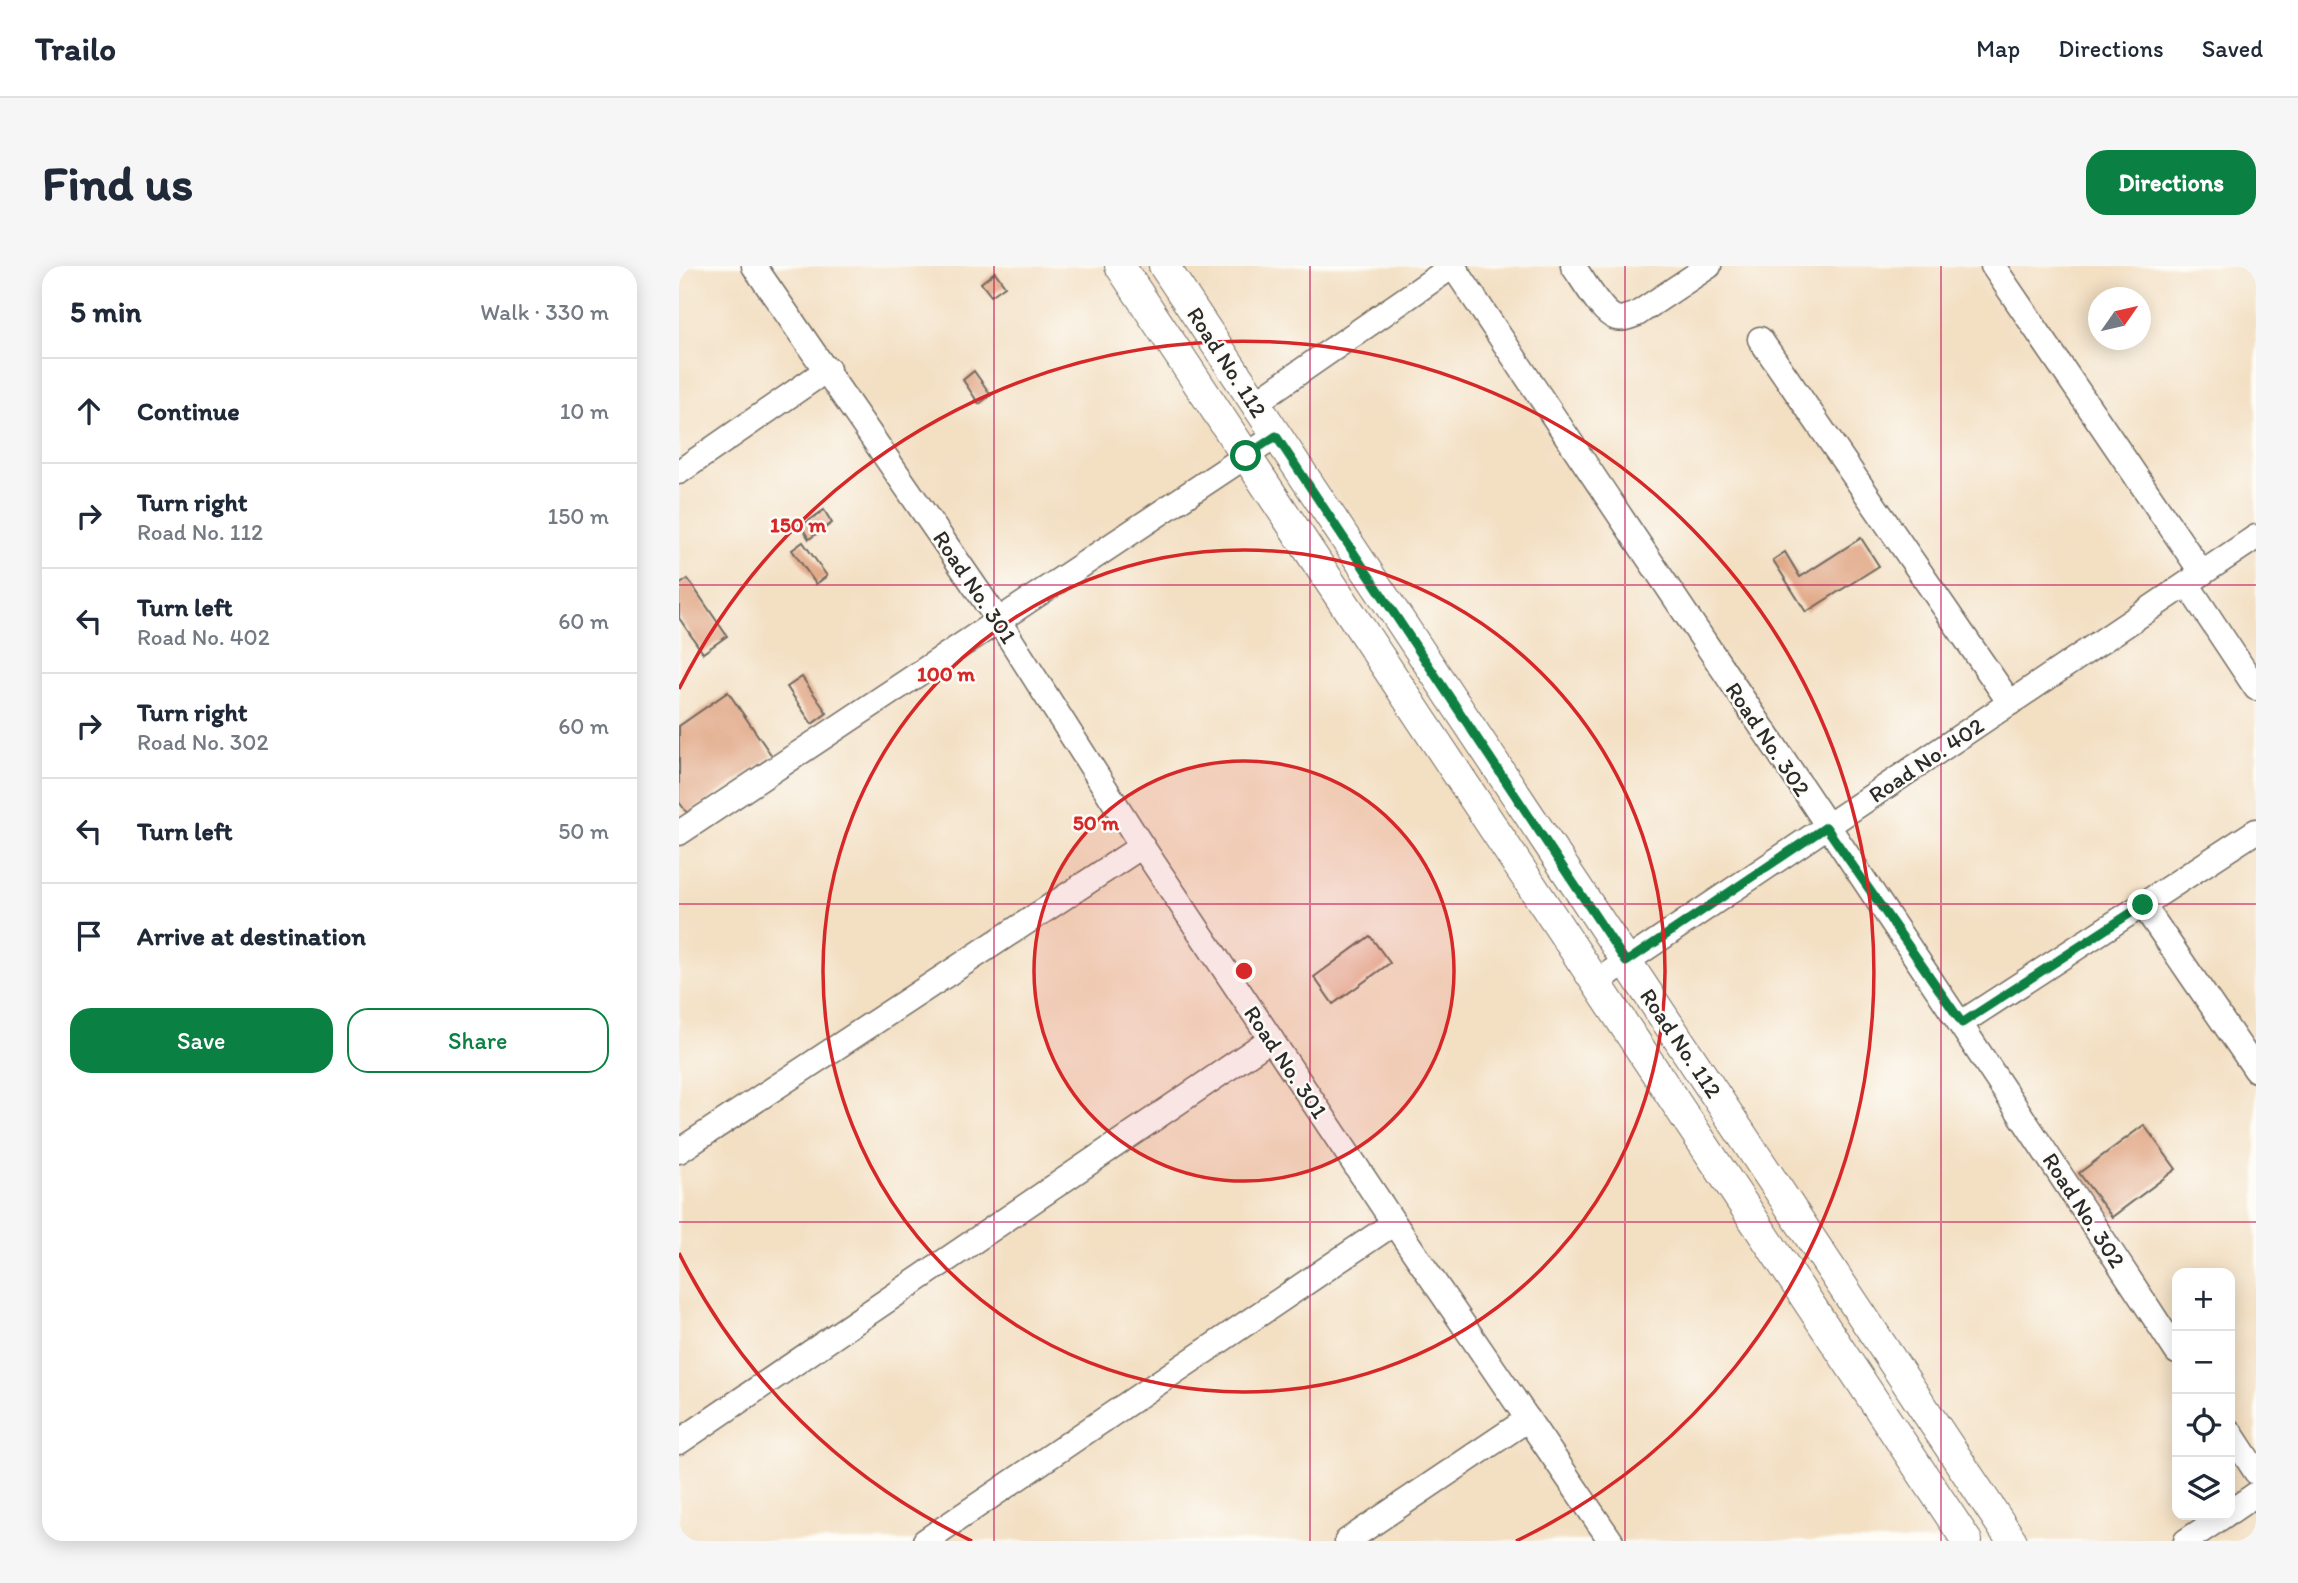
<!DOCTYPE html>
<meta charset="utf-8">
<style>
body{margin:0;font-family:Itim,sans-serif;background:#f6f6f7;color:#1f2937}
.controls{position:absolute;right:21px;bottom:21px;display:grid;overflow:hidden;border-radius:14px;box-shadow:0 4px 18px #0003}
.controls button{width:63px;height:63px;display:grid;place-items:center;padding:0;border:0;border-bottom:2px solid #e0e1e3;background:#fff;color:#1f2937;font:35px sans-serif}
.compass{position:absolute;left:1409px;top:21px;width:63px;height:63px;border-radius:50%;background:#fff;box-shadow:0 4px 18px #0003;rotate:56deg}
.stop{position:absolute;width:21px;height:21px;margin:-16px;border:5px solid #0b8043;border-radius:50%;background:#fff}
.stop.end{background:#0b8043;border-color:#fff;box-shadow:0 2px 7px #0008}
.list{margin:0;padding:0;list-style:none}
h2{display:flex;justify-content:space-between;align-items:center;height:91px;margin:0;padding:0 28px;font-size:30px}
h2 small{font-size:23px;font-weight:400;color:#747a83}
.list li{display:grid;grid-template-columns:46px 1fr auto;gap:21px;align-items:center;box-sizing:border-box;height:105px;padding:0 28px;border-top:2px solid #e0e1e3}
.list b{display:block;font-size:26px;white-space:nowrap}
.list p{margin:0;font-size:23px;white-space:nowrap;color:#747a83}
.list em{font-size:23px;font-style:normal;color:#747a83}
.actions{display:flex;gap:14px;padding:21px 28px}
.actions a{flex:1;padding:16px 0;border:2px solid #0b8043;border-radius:21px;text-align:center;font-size:24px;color:#0b8043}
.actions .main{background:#0b8043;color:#fff}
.icon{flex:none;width:38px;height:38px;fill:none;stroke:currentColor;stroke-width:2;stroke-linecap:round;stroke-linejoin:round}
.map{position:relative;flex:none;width:1577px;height:1275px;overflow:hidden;border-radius:21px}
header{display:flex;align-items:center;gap:42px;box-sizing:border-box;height:98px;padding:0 35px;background:#fff;border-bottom:2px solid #e0e1e3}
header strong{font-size:33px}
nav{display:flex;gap:38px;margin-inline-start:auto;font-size:24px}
.intro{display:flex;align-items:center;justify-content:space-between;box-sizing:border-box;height:168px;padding:0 42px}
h1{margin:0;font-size:49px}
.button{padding:18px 32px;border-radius:21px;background:#0b8043;color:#fff;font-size:24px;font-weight:700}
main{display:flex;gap:42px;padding:0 42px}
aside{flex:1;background:#fff;border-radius:21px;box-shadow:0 4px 18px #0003}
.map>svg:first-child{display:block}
.building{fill:#dfa07d}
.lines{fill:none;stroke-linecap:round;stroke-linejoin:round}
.minor-casing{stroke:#716a60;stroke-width:27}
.tertiary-casing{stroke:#716a60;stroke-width:32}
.minor{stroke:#fff;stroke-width:24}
.tertiary{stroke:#fff;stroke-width:30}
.route{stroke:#0b8043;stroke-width:9}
.grid{fill:none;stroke:#c2185b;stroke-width:2;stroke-opacity:0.55}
.ring{fill:none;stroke:#d62828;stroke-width:3.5}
.labels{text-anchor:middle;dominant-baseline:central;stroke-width:5;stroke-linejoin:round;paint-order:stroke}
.street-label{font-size:23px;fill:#2b2b2b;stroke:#fdfcf7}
.centre{fill:#d62828;stroke:#fdfcf7;stroke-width:3.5}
.ring-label{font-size:21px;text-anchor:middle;font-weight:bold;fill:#d62828;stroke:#fdfcf7;stroke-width:5;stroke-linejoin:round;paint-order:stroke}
</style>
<header>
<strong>Trailo</strong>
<nav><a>Map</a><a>Directions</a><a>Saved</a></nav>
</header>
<div class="intro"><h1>Find us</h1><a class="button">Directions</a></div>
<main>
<aside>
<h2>5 min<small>Walk · 330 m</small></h2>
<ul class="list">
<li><svg class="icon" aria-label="ahead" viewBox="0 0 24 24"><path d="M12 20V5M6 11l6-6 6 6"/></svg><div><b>Continue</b></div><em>10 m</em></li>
<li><svg class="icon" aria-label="right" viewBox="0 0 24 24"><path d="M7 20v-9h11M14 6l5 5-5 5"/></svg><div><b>Turn right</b><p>Road No. 112</p></div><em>150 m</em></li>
<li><svg class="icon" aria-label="left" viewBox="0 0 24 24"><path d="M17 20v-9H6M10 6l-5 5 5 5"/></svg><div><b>Turn left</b><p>Road No. 402</p></div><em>60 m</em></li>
<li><svg class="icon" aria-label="right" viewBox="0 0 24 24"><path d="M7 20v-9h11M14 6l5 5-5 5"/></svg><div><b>Turn right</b><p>Road No. 302</p></div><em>60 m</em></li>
<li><svg class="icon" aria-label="left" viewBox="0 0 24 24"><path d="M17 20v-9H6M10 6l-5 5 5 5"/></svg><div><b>Turn left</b></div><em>50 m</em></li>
<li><svg class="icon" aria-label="arrive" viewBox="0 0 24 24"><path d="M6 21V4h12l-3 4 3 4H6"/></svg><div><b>Arrive at destination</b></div></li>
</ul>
<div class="actions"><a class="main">Save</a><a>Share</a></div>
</aside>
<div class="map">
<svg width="1577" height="1275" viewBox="0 0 1577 1275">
<rect width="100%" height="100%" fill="#fdfcf7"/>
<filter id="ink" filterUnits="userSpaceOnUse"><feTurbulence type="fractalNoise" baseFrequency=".0143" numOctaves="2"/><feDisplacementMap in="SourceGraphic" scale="14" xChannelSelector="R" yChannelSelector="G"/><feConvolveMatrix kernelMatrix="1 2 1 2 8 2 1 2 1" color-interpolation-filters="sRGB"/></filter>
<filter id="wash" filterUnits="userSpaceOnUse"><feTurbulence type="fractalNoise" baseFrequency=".00686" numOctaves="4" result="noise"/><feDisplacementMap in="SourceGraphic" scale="28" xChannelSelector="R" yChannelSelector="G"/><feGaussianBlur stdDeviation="1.57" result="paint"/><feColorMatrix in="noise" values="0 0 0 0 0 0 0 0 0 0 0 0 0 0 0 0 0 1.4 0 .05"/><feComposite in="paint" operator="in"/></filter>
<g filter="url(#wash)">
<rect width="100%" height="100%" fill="#f3dfc2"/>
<g id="blocks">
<g class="building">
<path d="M 316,6 L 326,20 L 312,30 L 302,17 Z"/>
<path d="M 295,105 L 312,129 L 300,138 L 284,114 Z"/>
<path d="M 145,244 L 153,257 L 130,273 L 122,260 Z"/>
<path d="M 1182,272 L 1200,300 L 1127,346 L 1094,294 L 1106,286 L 1121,311 Z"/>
<path d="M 124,276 L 148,310 L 137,318 L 113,284 Z"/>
<path d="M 9,313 L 48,370 L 24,387 L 0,352 L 0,319 Z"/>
<path d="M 123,411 L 148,447 L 133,458 L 108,421 Z"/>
<path d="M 49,426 L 93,490 L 9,548 L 0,536 L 0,460 Z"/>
<path d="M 691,670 L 711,697 L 654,738 L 635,711 Z"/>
<path d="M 1465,859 L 1497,903 L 1433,951 L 1400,907 Z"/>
</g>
</g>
</g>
<g filter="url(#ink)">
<use href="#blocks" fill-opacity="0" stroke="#716a60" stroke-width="2"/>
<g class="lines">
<g class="minor-casing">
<g id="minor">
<path d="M 75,0 L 319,354 L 463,580 L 715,957 L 932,1275"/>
<path d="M 774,0 C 1015,362 1260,722 1498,1086"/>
<path d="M 894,0 C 903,12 923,48 937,52 C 944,54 952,50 958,48 L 1030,0"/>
<path d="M 1314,0 L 1523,307"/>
<path d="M 1081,73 L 1331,437"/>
<path d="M 576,137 L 774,0"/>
<path d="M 0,206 L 149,103"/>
<path d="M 1508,318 L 1577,422"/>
<path d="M 0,567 L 597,170"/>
<path d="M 1464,639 L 1577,804"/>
<path d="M 917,716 L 1577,271"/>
<path d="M 1282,757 L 1577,565"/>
<path d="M 0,885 L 463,580"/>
<path d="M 1551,1166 L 1577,1206"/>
<path d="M 0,1176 L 592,773"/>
<path d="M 1551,1246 L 1577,1228"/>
<path d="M 246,1275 L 715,957"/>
<path d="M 668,1275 L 849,1153"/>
<path d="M 1507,1275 L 1546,1249"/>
</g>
</g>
<g class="tertiary-casing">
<g id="tertiary">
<path d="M 441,0 L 1288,1275"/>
<path d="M 485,0 L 1333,1275"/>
</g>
</g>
<use href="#minor" class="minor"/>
<use href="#tertiary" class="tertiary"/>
</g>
</g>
<g class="lines" filter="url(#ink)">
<path class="route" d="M 567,190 L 597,170 L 947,696 L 1147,561 L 1283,757 L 1464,639"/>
</g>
<path class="grid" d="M 315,0 L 315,1275M 631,0 L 631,1275M 946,0 L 946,1275M 1262,0 L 1262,1275M 0,319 L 1577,319M 0,638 L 1577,638M 0,956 L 1577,956"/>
<circle cx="565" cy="705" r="210" fill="#d62828" fill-opacity=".12"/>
<g class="ring">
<circle cx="565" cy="705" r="210"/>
<circle cx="565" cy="705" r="421"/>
<path d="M293 1275A631 631 0 0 1 0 987M0 423A631 631 0 1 1 837 1275"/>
</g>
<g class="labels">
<g class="street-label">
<text transform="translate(548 96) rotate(57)">Road No. 112</text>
<text transform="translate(296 321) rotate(56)">Road No. 301</text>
<text transform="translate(1089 473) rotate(56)">Road No. 302</text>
<text transform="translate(1247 494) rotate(-34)">Road No. 402</text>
<text transform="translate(1002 777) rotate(56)">Road No. 112</text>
<text transform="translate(607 796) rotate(56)">Road No. 301</text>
<text transform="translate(1405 944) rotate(57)">Road No. 302</text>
</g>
</g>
<circle cx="565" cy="705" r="10" class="centre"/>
<g class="ring-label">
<text x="119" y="266">150 m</text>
<text x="267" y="415">100 m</text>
<text x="417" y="564">50 m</text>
</g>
</svg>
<div class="controls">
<button>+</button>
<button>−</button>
<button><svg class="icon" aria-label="locate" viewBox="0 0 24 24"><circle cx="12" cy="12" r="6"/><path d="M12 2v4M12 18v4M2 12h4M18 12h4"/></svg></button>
<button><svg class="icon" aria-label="layers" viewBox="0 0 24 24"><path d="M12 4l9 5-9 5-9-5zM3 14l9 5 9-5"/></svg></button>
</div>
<svg class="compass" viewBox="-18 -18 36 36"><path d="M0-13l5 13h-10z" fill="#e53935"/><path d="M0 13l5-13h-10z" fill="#747a83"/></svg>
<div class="stop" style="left:567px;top:190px"></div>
<div class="stop end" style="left:1464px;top:639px"></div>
</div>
</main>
